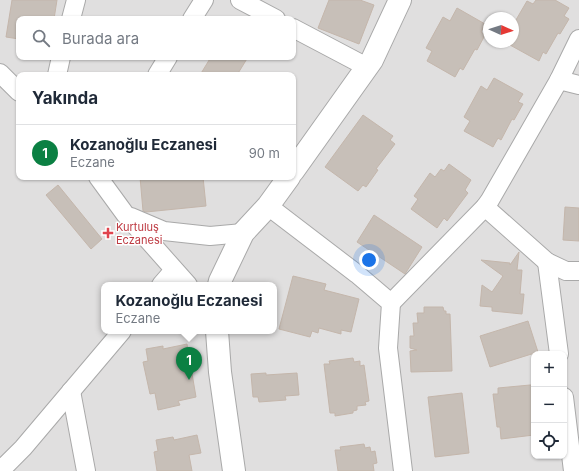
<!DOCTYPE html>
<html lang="tr">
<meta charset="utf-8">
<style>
body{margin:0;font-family:Inter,sans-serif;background:#f2f2f3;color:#1f2937}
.controls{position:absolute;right:12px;bottom:12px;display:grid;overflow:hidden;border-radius:8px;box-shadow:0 1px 3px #0004}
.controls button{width:36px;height:36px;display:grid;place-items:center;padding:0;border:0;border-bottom:1px solid #e0e1e3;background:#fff;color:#1f2937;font:20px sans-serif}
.compass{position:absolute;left:483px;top:12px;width:36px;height:36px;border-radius:50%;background:#fff;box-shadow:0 1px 3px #0004;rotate:93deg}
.you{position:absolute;left:369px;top:260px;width:14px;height:14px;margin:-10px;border:3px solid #fff;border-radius:50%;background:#1a73e8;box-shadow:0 0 0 6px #1a73e833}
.badge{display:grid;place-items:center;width:26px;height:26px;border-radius:50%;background:#0b8043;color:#fff;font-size:13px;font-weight:700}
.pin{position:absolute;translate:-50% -33px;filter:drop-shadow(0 1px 2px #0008)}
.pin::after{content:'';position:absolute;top:21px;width:14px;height:12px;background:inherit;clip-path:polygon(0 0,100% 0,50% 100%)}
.popup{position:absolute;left:101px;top:282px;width:176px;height:52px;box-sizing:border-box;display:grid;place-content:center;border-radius:8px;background:#fff;filter:drop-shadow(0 1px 3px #0005);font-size:13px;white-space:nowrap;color:#747a83}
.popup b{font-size:15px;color:#1f2937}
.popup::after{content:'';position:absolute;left:50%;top:100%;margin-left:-8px;border:8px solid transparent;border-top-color:#fff}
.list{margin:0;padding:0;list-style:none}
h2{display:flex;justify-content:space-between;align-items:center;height:52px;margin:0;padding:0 16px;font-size:17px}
h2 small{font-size:13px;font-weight:400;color:#747a83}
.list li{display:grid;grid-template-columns:26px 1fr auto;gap:12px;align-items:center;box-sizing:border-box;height:56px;padding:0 16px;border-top:1px solid #e0e1e3}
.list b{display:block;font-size:15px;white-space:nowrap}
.list p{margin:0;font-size:13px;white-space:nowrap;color:#747a83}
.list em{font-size:13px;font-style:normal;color:#747a83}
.icon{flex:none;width:22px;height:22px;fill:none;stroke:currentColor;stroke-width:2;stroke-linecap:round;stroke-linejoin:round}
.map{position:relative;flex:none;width:579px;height:471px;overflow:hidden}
.search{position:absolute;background:#fff;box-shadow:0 1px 3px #0004;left:16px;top:16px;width:280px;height:44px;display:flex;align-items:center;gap:10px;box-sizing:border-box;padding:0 14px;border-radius:8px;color:#747a83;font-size:15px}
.panel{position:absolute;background:#fff;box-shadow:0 1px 3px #0004;left:16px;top:72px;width:280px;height:108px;border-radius:8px}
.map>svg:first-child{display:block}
.residential{fill:#e0dfdf;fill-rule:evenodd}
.building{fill:#c7bfb8;stroke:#c4b6ab}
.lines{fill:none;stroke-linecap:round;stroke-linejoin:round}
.minor-casing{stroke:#a9a9a9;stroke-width:20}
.tertiary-casing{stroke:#a9a9a9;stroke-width:24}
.minor{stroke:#fff;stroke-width:18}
.tertiary{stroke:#fff;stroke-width:22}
.health-dot{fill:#e0444e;stroke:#fff;stroke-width:1.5}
.labels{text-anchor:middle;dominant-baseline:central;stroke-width:3;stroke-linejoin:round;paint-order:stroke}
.health-label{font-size:11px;fill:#be3a42;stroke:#fff;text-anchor:start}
</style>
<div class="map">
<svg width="579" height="471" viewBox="0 0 579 471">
<rect width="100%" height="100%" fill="#f2efe9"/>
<path class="residential" d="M 0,0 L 579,0 L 579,471 L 0,471 ZM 489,18 L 513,18 L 513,42 L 489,42 ZM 19,19 L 293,19 L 293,57 L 19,57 ZM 19,75 L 293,75 L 293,177 L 19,177 ZM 104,285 L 274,285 L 274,331 L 104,331 ZM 534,354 L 564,354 L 564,456 L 534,456 Z"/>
<g class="building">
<path d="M 12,0 L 57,0 L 54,19 L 19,19 L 19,39 L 6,37 Z"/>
<path d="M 329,0 L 360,0 L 374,5 L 359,44 L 318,28 Z"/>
<path d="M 536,0 L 555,0 L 569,8 L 564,16 L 569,19 L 560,34 L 558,33 L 546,54 L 543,52 L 539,61 L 510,45 L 512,42 L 513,42 L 513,25 L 527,1 L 533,4 Z"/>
<path d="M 457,8 L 485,24 L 481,32 L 485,35 L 477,50 L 475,49 L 463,70 L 460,68 L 455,77 L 427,61 L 432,51 L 426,48 L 443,17 L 450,21 Z"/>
<path d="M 211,57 L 248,57 L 237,75 L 200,75 Z"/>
<path d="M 494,78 L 523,94 L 518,102 L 523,104 L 514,120 L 512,119 L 501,140 L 498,138 L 493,147 L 464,131 L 470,121 L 464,117 L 481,86 L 487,90 Z"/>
<path d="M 363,115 L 393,136 L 390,140 L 395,144 L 376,169 L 378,170 L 366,187 L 363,185 L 358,191 L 325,167 Z"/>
<path d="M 449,164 L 471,180 L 465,190 L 468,193 L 447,221 L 444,218 L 437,228 L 411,209 L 418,199 L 414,196 L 430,173 L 435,177 L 441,169 L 444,171 Z"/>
<path d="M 140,177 L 203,177 L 206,206 L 146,212 L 143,211 Z"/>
<path d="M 58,185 L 102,239 L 91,249 L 46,195 Z"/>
<path d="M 565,207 L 579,208 L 579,241 L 563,240 Z"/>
<path d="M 374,215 L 422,247 L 405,274 L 357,242 Z"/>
<path d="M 519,252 L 517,270 L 522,270 L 520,294 L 524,294 L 522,314 L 492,311 L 492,307 L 480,306 L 482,285 L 492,292 L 503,276 L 481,260 L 510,263 L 510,265 Z"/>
<path d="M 293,276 L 326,284 L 324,290 L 359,299 L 351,332 L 341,330 L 341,334 L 319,328 L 318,333 L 312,331 L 310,337 L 279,329 Z"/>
<path d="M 424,307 L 443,307 L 444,311 L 446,311 L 446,314 L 450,314 L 452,371 L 411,372 L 410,351 L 417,350 L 410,348 L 410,336 L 414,336 L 413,323 L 418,323 L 417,313 L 424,313 Z"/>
<path d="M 528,321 L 538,352 L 490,367 L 480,336 Z"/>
<path d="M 187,344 L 196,397 L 178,401 L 180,405 L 158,410 L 155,393 L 150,394 L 143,362 L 148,361 L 146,349 L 163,346 L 163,349 Z"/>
<path d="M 353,358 L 354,362 L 360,361 L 360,366 L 364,365 L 369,401 L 365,402 L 366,405 L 357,406 L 357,410 L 353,411 L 353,413 L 335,416 L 335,413 L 330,413 L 324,364 L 330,364 L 329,361 Z"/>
<path d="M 266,373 L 266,375 L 297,373 L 299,395 L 285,396 L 286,400 L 259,402 L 258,397 L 253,397 L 251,374 Z"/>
<path d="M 530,385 L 534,385 L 534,435 L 501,439 L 500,427 L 497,427 L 493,394 L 498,394 L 498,388 Z"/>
<path d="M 462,393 L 469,453 L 435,457 L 428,397 Z"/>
<path d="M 197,435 L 201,453 L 189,455 L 192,471 L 157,471 L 154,452 L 158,451 L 156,440 L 173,437 L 174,440 Z"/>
<path d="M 364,444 L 365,448 L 370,447 L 371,452 L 375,451 L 377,463 L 373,464 L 374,471 L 338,471 L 335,450 L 341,450 L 340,447 Z"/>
</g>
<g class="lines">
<g class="minor-casing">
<g id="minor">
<path d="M 240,0 L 276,19"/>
<path d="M 71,19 L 76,0"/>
<path d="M 192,19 L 204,0"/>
<path d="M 293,28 L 367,67"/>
<path d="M 0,73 L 19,92"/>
<path d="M 57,75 L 61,57"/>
<path d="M 157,75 L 168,57"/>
<path d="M 559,80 L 579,85"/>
<path d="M 98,177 L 125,214 L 188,285"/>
<path d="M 268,206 L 357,274 L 391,303 L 388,348 L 403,471"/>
<path d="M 485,207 L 547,262 L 566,271 L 579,271"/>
<path d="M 131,217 L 164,231 L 210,236 L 243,233"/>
<path d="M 547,262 L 559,354"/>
<path d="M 161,285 L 174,270"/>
<path d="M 391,303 L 485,207 L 490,200 L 559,80 L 579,39"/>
<path d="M 71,391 L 86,471"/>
<path d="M 564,397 L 573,471"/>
<path d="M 0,471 L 23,448 L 122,331"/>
</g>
</g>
<g class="tertiary-casing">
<g id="tertiary">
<path d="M 293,171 L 372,60 L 400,0"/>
<path d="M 219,285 L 220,281 L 243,233 L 268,206 L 289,177"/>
<path d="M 217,331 L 220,372 L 234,471"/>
</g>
</g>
<use href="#minor" class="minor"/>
<use href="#tertiary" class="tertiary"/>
</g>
<path class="health-dot" d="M106 227h4v4h4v4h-4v4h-4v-4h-4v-4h4z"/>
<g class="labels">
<g class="health-label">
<text x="116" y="227">Kurtuluş<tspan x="116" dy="13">Eczanesi</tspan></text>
</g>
</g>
</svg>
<div class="controls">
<button>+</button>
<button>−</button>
<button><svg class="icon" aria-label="locate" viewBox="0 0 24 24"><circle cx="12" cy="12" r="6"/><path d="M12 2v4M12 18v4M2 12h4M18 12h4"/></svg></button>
</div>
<svg class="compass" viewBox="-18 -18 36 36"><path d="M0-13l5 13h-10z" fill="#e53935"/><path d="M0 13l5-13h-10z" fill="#747a83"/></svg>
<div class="you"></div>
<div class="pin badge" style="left:189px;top:380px">1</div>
<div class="popup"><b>Kozanoğlu Eczanesi</b>Eczane</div>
<div class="search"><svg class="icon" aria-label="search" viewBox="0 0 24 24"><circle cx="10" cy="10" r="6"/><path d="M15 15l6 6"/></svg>Burada ara</div>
<section class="panel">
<h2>Yakında<small></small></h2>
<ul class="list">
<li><span class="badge">1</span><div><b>Kozanoğlu Eczanesi</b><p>Eczane</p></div><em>90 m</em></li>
</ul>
</section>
</div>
